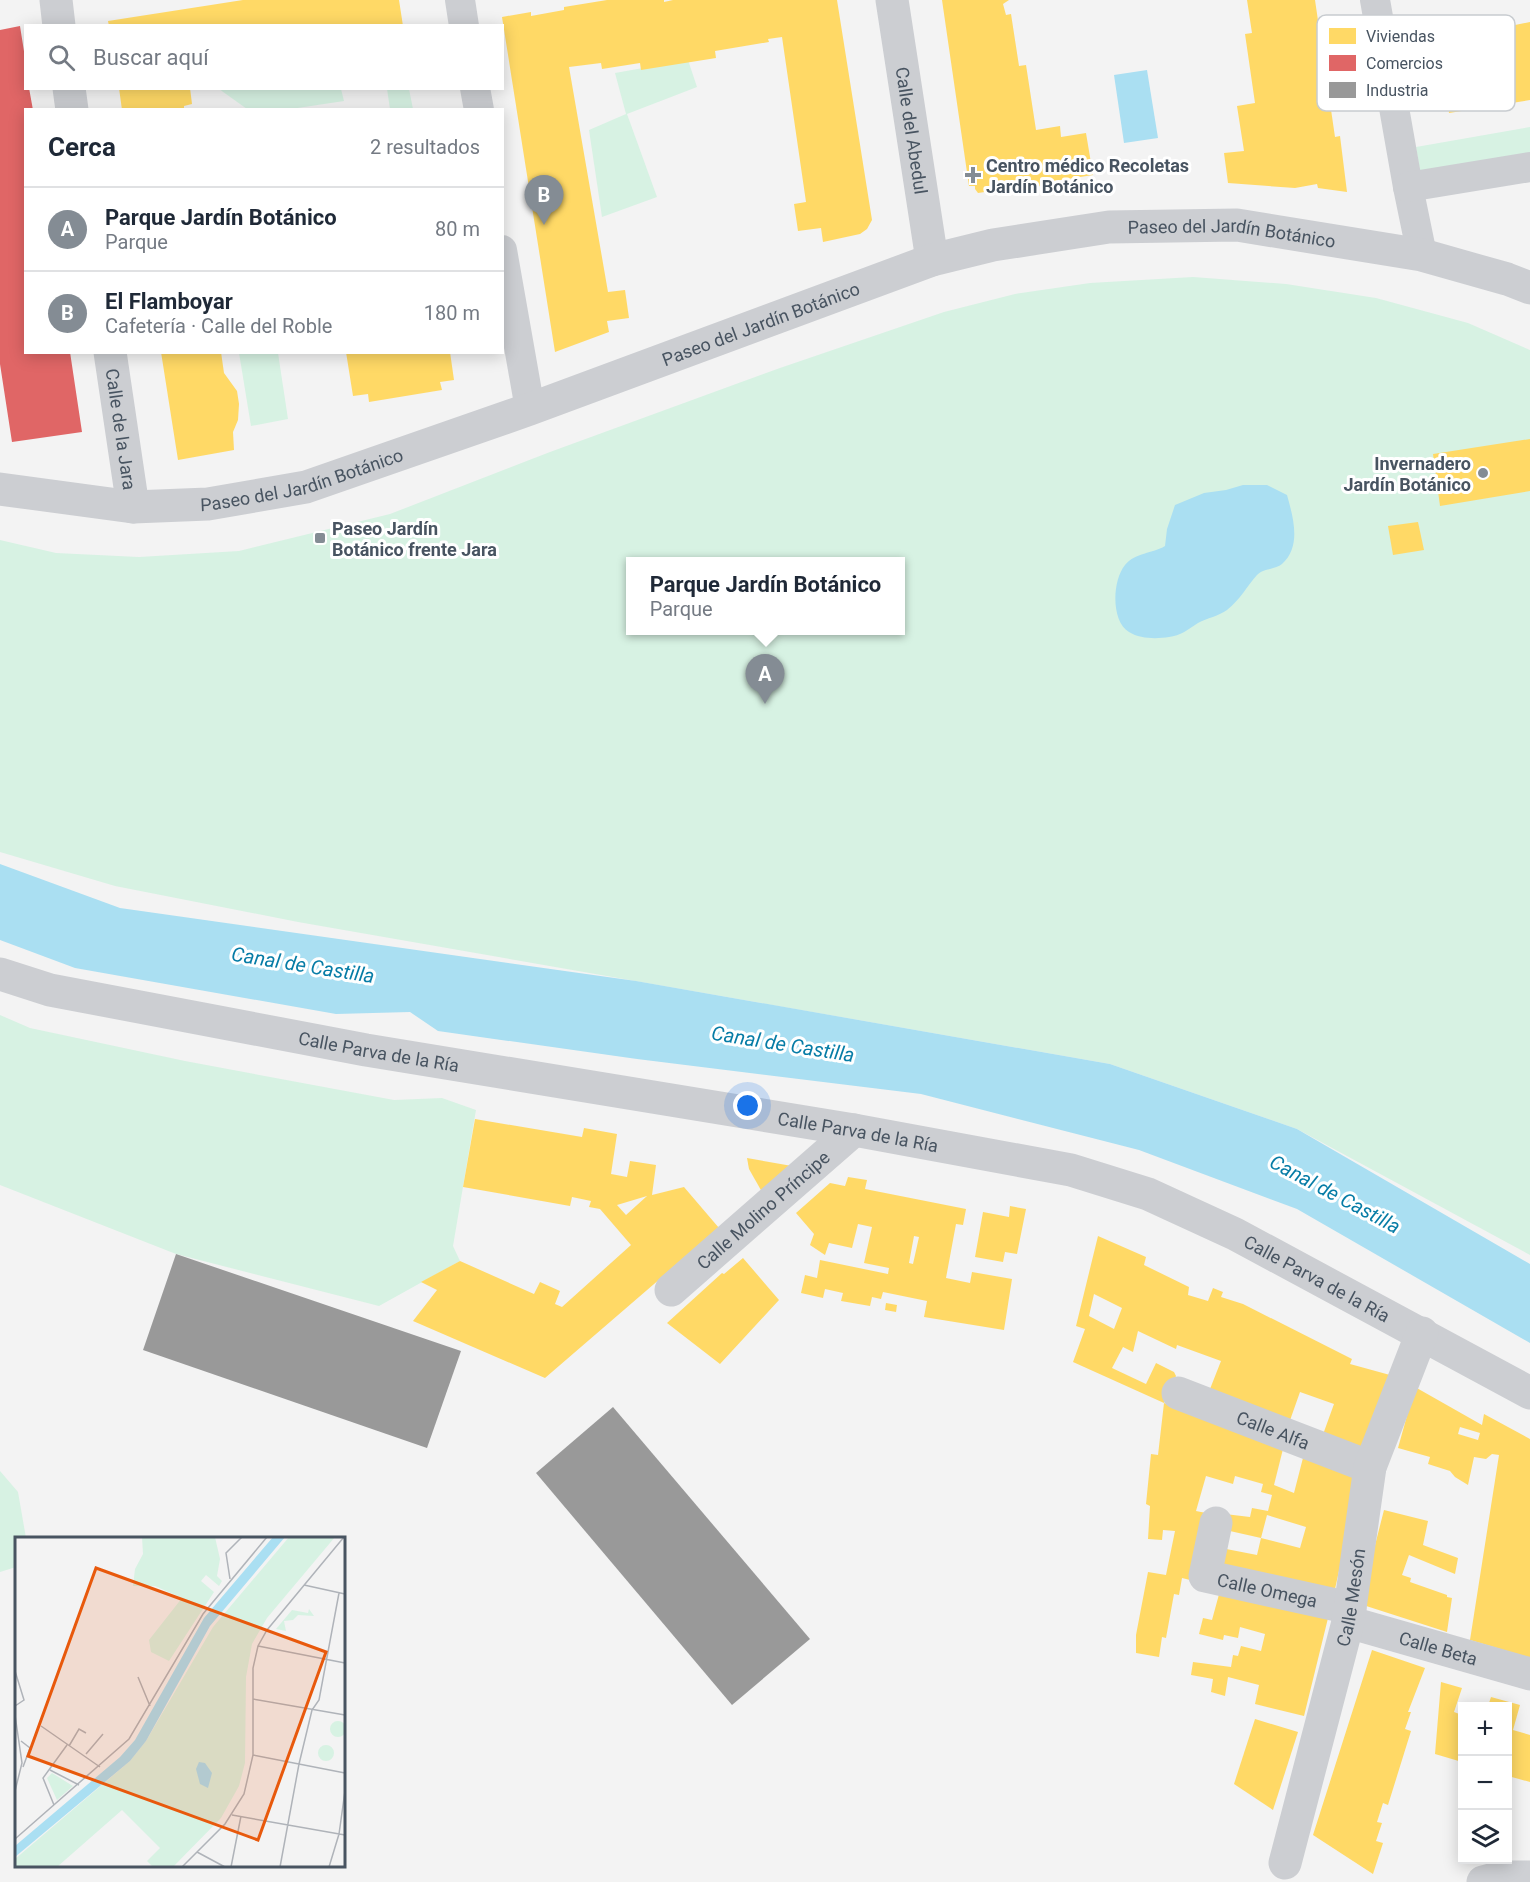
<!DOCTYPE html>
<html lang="es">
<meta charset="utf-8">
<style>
body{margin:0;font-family:Roboto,sans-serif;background:#f2f2f3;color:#1f2937}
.controls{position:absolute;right:18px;bottom:18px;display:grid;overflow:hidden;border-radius:0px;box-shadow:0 3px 15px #0003}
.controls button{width:54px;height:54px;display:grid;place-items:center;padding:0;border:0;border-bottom:2px solid #e0e1e3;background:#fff;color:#1f2937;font:30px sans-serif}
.you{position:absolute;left:748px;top:1106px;width:21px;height:21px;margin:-15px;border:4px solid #fff;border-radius:50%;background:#1a73e8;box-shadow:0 0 0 9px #1a73e833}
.badge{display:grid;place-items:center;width:39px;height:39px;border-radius:50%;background:#848c94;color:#fff;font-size:20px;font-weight:700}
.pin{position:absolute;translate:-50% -50px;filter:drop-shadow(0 2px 3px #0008)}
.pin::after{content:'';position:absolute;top:32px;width:21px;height:18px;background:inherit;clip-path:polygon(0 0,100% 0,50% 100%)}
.popup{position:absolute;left:626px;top:557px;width:279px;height:78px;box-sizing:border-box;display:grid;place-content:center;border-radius:0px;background:#fff;filter:drop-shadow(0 2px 4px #0005);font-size:20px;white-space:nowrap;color:#747a83}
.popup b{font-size:22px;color:#1f2937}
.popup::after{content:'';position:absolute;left:50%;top:100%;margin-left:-12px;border:12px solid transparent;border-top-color:#fff}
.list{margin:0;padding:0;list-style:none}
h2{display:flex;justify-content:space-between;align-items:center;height:78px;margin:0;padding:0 24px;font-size:26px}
h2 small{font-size:20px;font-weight:400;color:#747a83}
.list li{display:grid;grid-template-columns:39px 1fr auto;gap:18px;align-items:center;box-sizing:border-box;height:84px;padding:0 24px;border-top:2px solid #e0e1e3}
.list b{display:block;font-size:22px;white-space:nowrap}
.list p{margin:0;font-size:20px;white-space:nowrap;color:#747a83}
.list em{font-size:20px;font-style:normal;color:#747a83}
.icon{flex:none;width:33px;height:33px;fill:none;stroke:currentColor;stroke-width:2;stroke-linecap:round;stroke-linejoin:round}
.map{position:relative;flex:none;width:1530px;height:1882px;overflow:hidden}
.search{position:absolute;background:#fff;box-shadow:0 3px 15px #0003;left:24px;top:24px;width:480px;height:66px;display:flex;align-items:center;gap:15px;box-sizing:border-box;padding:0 21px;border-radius:0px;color:#747a83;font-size:22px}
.panel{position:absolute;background:#fff;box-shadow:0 3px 15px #0003;left:24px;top:108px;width:480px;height:246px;border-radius:0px}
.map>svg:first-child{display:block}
.green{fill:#d7f2e3;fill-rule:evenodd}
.water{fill:#aadff2}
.homes{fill:#ffd966;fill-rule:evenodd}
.shops{fill:#e06666}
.industry{fill:#999}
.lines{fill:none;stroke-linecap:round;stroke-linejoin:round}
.pedestrian{stroke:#ccced2;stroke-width:30}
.minor{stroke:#ccced2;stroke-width:33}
.tertiary{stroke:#ccced2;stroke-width:33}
.secondary{stroke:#ced0d4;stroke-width:33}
.poi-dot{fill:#848c94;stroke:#fff;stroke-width:2}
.labels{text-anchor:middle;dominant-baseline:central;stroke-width:6;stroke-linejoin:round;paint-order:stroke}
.street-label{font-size:18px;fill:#485461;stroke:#fff}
.poi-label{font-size:18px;font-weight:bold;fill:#485461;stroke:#fff;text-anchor:start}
.water-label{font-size:20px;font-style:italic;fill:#067ca6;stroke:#fff}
.inset-road{fill:none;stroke:#afb3b9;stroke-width:1.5}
.view{fill:#e8590c;fill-opacity:0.15;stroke:#e8590c;stroke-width:3}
.inset-edge{fill:none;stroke:#485461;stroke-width:3}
.key{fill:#fff;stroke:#c8ccd0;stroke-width:1.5}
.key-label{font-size:16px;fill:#485461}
</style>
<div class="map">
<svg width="1530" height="1882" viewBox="0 0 1530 1882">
<rect width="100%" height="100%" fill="#f3f3f3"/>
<g class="green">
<path d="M 688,60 L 697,87 L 627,114 L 657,197 L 602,217 L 589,130 L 626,114 L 615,73 Z"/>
<path d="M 219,89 L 341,89 L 344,101 L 291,109 L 247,109 Z"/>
<path d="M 387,89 L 409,89 L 413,109 L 390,109 Z"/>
<path d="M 1530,127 L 1530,171 L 1423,189 L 1416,147 Z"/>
<path d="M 1193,277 L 1286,284 L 1376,298 L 1468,323 L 1530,350 L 1530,1255 L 1297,1129 L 1110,1064 L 298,922 L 115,886 L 0,852 L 0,540 L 56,553 L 139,557 L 239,551 L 390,514 L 550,452 L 780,368 L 944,312 L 1015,294 L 1090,283 ZM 630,562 L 900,562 L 900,630 L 630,630 Z"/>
<path d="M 239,353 L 278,353 L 288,419 L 251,426 Z"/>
<path d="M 0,1015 L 30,1028 L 185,1061 L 394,1100 L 442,1098 L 476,1110 L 453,1246 L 460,1261 L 379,1306 L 176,1254 L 0,1185 Z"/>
<path d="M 0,1471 L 18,1492 L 26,1538 L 16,1538 L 16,1567 L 0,1572 Z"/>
</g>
<g class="water">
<path d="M 1147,70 L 1158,138 L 1124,143 L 1114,75 Z"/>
<path d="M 1243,485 L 1267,485 L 1287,495 C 1293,517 1302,546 1282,564 C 1275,570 1263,568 1257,575 C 1247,586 1240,600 1227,610 C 1219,616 1207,618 1198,623 C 1189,629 1180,636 1169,637 C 1157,639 1140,639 1129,632 C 1111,621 1112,581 1125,565 C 1136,552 1152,554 1165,546 L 1167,529 L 1175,505 L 1204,493 L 1226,490 Z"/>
<path d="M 0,864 L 120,908 L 636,981 L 1110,1064 L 1297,1129 L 1530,1264 L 1530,1343 L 1297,1209 L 1139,1150 L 921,1094 L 637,1059 L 438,1031 L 410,1012 L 336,1014 L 75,968 L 0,940 Z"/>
</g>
<g class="homes">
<path d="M 243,0 L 399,0 L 403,26 L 109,26 L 108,21 Z"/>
<path d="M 607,0 L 664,0 L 664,2 L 673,0 L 837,0 L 872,220 L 867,229 L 860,234 L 823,242 L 821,228 L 798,231 L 794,204 L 806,202 L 782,37 L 768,39 L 769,42 L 715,51 L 716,58 L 641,70 L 640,63 L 602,69 L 601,63 L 569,67 L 608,292 L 625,290 L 629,318 L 607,321 L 609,332 L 555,352 L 502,17 L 531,12 L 531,16 L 564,10 L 564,7 Z"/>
<path d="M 942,0 L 1009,0 L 1003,4 L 1006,15 L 1011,14 L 1019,66 L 1026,65 L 1036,130 L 1060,126 L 1061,137 L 1086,133 L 1093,175 L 1055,181 L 1055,184 L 1034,187 L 1033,183 L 1013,187 L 1013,190 L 992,193 L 991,191 L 978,193 L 975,189 L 975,186 L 969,186 Z"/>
<path d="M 1247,0 L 1315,0 L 1335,137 L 1340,136 L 1347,192 L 1318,188 L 1317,184 L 1295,188 L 1228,183 L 1224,153 L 1244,151 L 1237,106 L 1255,103 L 1245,34 L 1252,33 Z"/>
<path d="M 1530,22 L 1530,100 L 1449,113 L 1448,105 L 1434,107 L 1425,53 L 1439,50 L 1438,45 L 1475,40 L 1473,31 L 1494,27 L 1507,29 L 1515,25 Z"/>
<path d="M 119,88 L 190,88 L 192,104 L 184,106 L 184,110 L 122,110 Z"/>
<path d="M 161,352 L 221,352 L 224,373 L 237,391 L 239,404 L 238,420 L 233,432 L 234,450 L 178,460 Z"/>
<path d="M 346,352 L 450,352 L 454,380 L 440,382 L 442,390 L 369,402 L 368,394 L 353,396 Z"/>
<path d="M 1530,439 L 1530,491 L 1440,506 L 1433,454 Z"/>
<path d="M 1418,522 L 1424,550 L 1393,555 L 1388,526 Z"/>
<path d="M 475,1119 L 582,1137 L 584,1128 L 617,1134 L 611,1174 L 627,1177 L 630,1161 L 656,1165 L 652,1195 L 684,1187 L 719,1228 L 545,1378 L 413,1321 L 437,1290 L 421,1282 L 460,1261 L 534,1294 L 540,1282 L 560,1291 L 555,1304 L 562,1307 L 631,1245 L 600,1209 L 589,1207 L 591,1201 L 572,1197 L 570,1206 L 463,1187 ZM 647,1196 L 626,1215 L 617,1205 Z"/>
<path d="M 747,1158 L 792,1166 L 762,1192 L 749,1169 Z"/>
<path d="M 848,1177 L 867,1180 L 865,1189 L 966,1209 L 963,1225 L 956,1224 L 946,1278 L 970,1283 L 972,1272 L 1012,1279 L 1004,1330 L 924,1317 L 927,1301 L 883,1292 L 881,1299 L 872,1297 L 870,1306 L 841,1301 L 843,1293 L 825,1289 L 823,1298 L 801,1293 L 805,1275 L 817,1278 L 820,1260 L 888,1274 L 889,1268 L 864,1263 L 872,1227 L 858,1224 L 852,1248 L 829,1243 L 825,1255 L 810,1245 L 814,1234 L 796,1213 L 830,1183 L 845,1186 ZM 914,1236 L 919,1237 L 913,1264 L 909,1263 Z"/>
<path d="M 1010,1206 L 1026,1209 L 1017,1254 L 1005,1252 L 1003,1262 L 975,1257 L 983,1212 L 1009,1217 Z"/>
<path d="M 1098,1236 L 1146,1257 L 1144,1265 L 1189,1287 L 1188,1295 L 1208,1301 L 1213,1288 L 1223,1292 L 1221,1297 L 1243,1304 L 1352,1359 L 1350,1364 L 1390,1375 L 1359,1456 L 1321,1440 L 1334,1404 L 1300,1392 L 1288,1426 L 1210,1389 L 1221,1361 L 1177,1345 L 1176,1349 L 1138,1331 L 1133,1352 L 1123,1347 L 1112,1368 L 1146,1384 L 1156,1363 L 1174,1372 L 1176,1376 L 1164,1403 L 1073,1362 L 1085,1329 L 1076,1326 ZM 1094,1294 L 1122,1308 L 1114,1329 L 1089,1316 Z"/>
<path d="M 743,1258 L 779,1300 L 720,1364 L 667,1323 L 722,1273 L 724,1274 Z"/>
<path d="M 886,1303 L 897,1305 L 896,1312 L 885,1310 Z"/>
<path d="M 1415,1387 L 1482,1425 L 1484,1414 L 1530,1439 L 1530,1658 L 1470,1640 L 1499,1455 L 1492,1454 L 1486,1459 L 1474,1457 L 1468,1485 L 1455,1477 L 1450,1471 L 1428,1464 L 1430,1457 L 1398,1448 ZM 1460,1427 L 1480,1433 L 1478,1440 L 1458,1434 Z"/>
<path d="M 1164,1403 L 1284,1445 L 1274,1485 L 1294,1493 L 1304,1454 L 1360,1476 L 1333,1598 L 1211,1569 L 1216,1547 L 1257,1555 L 1261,1538 L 1300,1548 L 1306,1527 L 1267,1515 L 1261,1538 L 1221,1529 L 1225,1514 L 1250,1517 L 1252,1508 L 1268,1511 L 1272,1495 L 1261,1492 L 1263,1484 L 1235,1476 L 1233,1484 L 1206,1476 L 1196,1511 L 1211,1514 L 1198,1582 L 1182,1578 L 1179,1595 L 1174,1594 L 1166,1638 L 1162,1637 L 1159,1657 L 1136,1653 L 1136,1635 L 1148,1572 L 1166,1575 L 1175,1531 L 1163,1530 L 1162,1540 L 1148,1539 L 1150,1506 L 1146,1504 L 1151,1454 L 1158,1455 Z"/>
<path d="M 1384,1510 L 1428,1521 L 1423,1545 L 1458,1558 L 1455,1574 L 1409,1555 L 1402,1575 L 1411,1578 L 1410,1582 L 1447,1595 L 1447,1597 L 1452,1598 L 1447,1632 L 1360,1604 Z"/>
<path d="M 1221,1587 L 1330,1610 L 1304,1716 L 1255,1704 L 1259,1685 L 1228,1677 L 1225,1696 L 1211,1692 L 1213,1679 L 1191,1675 L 1193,1662 L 1231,1667 L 1233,1655 L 1238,1656 L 1241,1646 L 1261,1651 L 1265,1634 L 1240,1627 L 1238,1638 L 1224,1635 L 1223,1640 L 1199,1634 L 1203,1618 L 1212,1620 Z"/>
<path d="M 1372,1650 L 1425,1668 L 1408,1712 L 1411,1712 L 1405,1729 L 1411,1731 L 1388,1805 L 1383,1803 L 1377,1822 L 1382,1823 L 1376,1841 L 1383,1843 L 1373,1874 L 1313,1835 Z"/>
<path d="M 1441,1682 L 1462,1688 L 1454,1712 L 1462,1715 L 1462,1762 L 1435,1754 Z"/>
<path d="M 1491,1697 L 1520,1705 L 1513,1730 L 1530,1735 L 1530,1782 L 1508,1776 L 1508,1706 L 1488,1706 Z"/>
<path d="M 1255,1719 L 1298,1732 L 1273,1810 L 1234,1784 Z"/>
</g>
<path class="shops" d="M 20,26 L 26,64 L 26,88 L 29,88 L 33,110 L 26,110 L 26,352 L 70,352 L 82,432 L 12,442 L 0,364 L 0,30 Z"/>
<g class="industry">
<path d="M 176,1254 L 461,1351 L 427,1448 L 143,1350 Z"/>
<path d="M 613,1407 L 810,1639 L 732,1705 L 536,1473 Z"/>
</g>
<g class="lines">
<g class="pedestrian">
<path d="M 460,0 L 464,26"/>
<path d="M 1375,0 L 1408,187 L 1422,255"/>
<path d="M 475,88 L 479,110"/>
<path d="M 1408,187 L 1530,167"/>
<path d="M 502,250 L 530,409"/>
</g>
<g class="minor">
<path d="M 56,0 L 59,26"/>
<path id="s1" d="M 892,0 L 932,260"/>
<path d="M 69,88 L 72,110"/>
<path id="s2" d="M 110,352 L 133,507"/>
<path id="s3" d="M 0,974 L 50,990 L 366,1050 L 854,1130 L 1071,1170 L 1148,1194 L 1235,1234 L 1530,1393"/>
<path id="s4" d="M 671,1290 L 854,1130"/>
<path id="s5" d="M 1178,1393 L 1370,1467"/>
<path id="s6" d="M 1216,1523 L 1205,1576 L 1350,1608"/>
<path id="s7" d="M 1348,1622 L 1530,1674"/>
<path id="s8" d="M 1285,1863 L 1348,1622 L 1370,1467 L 1422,1333"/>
</g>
<path class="tertiary" id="s9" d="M 0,489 L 133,507 L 208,504 L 306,487 L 530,409 L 932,260 L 993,245 L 1109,227 L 1237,225 L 1422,255 L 1507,279 L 1530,288"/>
<path class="secondary" d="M 1483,1882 L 1502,1877 L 1530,1877"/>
</g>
<g class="poi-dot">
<path d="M970 166h6v6h6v6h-6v6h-6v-6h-6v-6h6z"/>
<circle cx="1483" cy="473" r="6"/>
<rect x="314" y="532" width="12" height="12" rx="3"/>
</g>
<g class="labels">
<g class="street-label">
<text stroke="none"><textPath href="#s1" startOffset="132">Calle del Abedul</textPath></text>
<text stroke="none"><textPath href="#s9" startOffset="1278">Paseo del Jardín Botánico</textPath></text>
<text stroke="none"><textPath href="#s9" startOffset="792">Paseo del Jardín Botánico</textPath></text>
<text stroke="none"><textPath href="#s2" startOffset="78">Calle de la Jara</textPath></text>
<text stroke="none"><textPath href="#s9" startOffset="306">Paseo del Jardín Botánico</textPath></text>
<text stroke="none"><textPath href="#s3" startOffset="387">Calle Parva de la Ría</textPath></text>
<text stroke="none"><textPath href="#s3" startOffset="873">Calle Parva de la Ría</textPath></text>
<text stroke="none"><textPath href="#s4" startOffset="122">Calle Molino Príncipe</textPath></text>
<text stroke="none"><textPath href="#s3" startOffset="1359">Calle Parva de la Ría</textPath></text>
<text stroke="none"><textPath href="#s5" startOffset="102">Calle Alfa</textPath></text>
<text stroke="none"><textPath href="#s6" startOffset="118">Calle Omega</textPath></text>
<text stroke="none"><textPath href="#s8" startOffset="274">Calle Mesón</textPath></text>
<text stroke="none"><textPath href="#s7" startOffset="94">Calle Beta</textPath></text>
</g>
<g class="poi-label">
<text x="986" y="165">Centro médico Recoletas<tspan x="986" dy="21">Jardín Botánico</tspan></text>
<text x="1471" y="463" text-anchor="end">Invernadero<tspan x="1471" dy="21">Jardín Botánico</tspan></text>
<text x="332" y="528">Paseo Jardín<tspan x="332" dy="21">Botánico frente Jara</tspan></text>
</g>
<g class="water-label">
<text transform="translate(303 965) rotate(9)">Canal de Castilla</text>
<text transform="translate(783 1044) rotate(9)">Canal de Castilla</text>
<text transform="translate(1335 1194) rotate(28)">Canal de Castilla</text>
</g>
</g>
<g transform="translate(15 1537)">
<rect width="330" height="330" fill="#f3f3f3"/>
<path d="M 127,0 L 200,0 L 205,22 L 202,39 L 207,44 L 204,49 L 191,38 L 186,44 L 199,55 L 154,124 L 136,115 L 134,103 L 167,61 L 140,49 L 118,49 L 120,32 L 128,17 ZM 274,0 L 320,0 L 252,81 L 237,107 L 231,140 L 230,226 L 224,249 L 206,281 L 158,330 L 138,330 L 132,324 L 145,311 L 107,273 L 42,330 L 0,330 L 0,322 L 115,224 L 131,204 L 198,90 ZM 294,72 L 299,79 L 283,78 L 278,83 L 269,84 L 271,94 L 261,92 L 277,73 L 293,76 ZM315 192a8 8 0 1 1 16 0a8 8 0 1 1-16 0ZM303 216a8 8 0 1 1 16 0a8 8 0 1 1-16 0ZM 37,236 L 58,249 L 42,263 L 32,241 Z" fill="#d7f2e3"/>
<path d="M 258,0 L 270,0 L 195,89 L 131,204 L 115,224 L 0,320 L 0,309 L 105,220 L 120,203 L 189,81 ZM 184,225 L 190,226 L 197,236 L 193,251 L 185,247 L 181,232 Z" fill="#aadff2"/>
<path class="inset-road" d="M 215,42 L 211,16 L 227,0M 289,48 L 330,57M 243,109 L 330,126M 0,134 L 9,163 L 0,169M 123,140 L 135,169M 238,162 L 330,178M 0,178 L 7,226 L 0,254M 26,189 L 85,230M 6,204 L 15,211 L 8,230M 54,209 L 64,192 L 71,196M 71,217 L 88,197M 238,218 L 330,236M 35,233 L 64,248M 39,268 L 28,241 L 52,208M 217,278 L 330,298M 0,302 L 114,202 L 188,77 L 252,0M 182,315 L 210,330M 167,330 L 210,287 L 229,257 L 238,218 L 238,131 L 243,109 L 252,93 L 329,0M 216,330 L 226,279M 265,330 L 284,227 L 297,173 L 304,163 L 324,56M 314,330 L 324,297 L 330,254"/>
<path class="view" d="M 81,31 L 311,115 L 243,303 L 13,219 Z"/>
<rect width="330" height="330" class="inset-edge"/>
</g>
<rect x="1317" y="15" width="198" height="96" rx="9" class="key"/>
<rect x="1329" y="28" width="27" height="16" fill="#ffd966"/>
<rect x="1329" y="55" width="27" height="16" fill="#e06666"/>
<rect x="1329" y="82" width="27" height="16" fill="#999"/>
<g class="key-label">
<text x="1366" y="42">Viviendas</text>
<text x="1366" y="69">Comercios</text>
<text x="1366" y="96">Industria</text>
</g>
</svg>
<div class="controls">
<button>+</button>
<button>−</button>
<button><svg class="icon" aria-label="layers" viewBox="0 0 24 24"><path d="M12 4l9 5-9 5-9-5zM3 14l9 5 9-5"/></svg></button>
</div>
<div class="you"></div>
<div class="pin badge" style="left:765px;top:704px">A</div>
<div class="popup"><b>Parque Jardín Botánico</b>Parque</div>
<div class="pin badge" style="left:544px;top:225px">B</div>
<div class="search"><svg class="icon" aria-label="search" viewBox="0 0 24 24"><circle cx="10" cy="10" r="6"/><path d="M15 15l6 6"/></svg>Buscar aquí</div>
<section class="panel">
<h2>Cerca<small>2 resultados</small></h2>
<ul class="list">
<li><span class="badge">A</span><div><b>Parque Jardín Botánico</b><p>Parque</p></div><em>80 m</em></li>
<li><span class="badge">B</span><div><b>El Flamboyar</b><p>Cafetería · Calle del Roble</p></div><em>180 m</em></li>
</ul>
</section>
</div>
